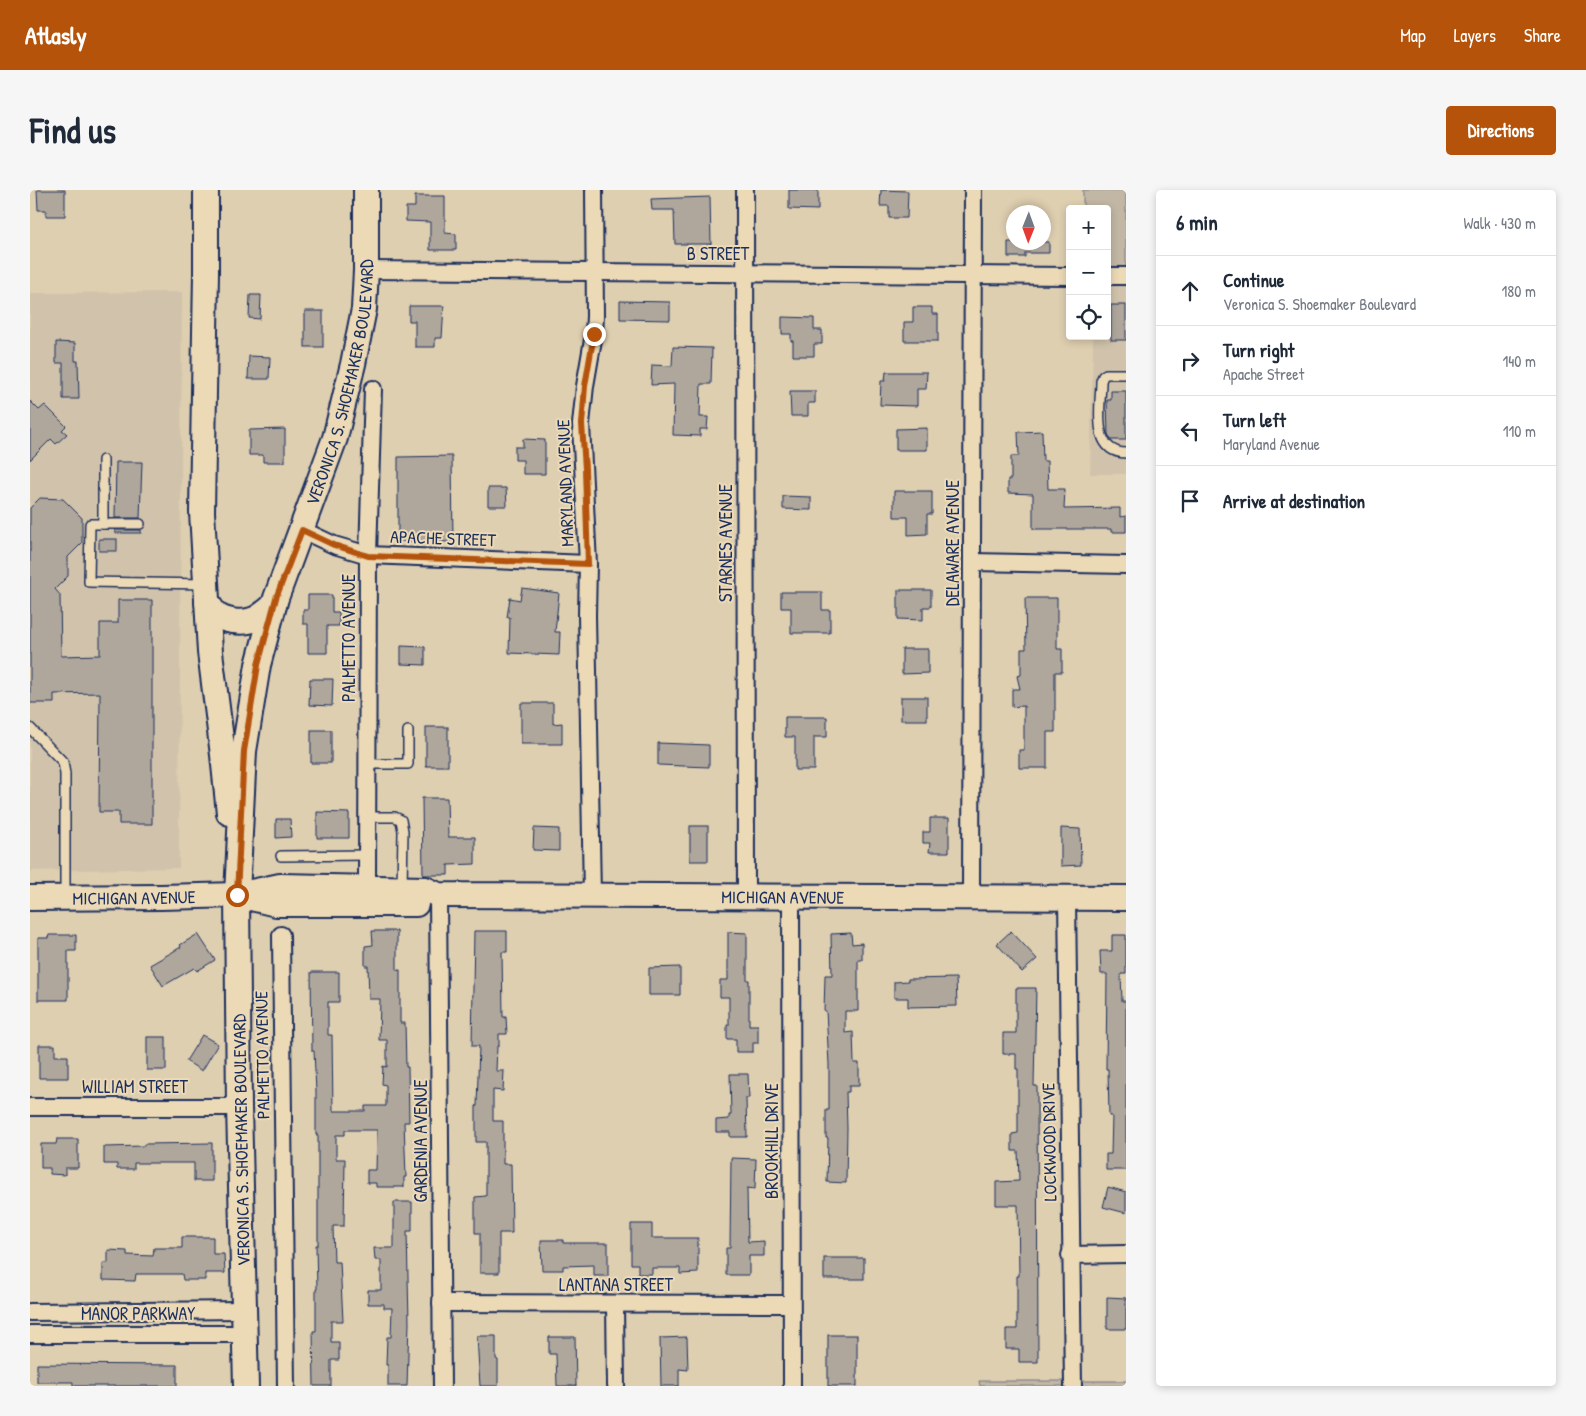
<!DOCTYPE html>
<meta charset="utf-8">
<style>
body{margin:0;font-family:"Patrick Hand",sans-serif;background:#f6f6f7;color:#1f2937}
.controls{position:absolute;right:15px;top:15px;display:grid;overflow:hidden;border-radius:5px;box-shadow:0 2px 8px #0003}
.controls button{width:45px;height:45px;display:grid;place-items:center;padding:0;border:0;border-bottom:1px solid #e0e1e3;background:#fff;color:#1f2937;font:25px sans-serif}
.compass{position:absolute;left:976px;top:15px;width:45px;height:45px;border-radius:50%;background:#fff;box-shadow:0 2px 8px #0003;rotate:181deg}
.stop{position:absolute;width:15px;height:15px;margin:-11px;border:4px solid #b45309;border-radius:50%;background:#fff}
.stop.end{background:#b45309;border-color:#fff;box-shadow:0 1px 5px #0008}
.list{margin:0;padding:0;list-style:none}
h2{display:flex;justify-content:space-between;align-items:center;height:65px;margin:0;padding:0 20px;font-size:21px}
h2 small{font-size:16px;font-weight:400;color:#747a83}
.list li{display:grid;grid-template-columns:32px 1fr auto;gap:15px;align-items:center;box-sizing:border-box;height:70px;padding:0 20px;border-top:1px solid #e0e1e3}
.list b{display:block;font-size:19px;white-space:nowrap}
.list p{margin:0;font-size:16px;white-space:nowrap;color:#747a83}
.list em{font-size:16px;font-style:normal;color:#747a83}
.icon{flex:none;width:28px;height:28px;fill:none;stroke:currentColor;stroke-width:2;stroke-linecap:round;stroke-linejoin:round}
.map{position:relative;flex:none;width:1096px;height:1196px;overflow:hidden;border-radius:5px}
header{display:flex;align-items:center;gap:30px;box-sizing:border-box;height:70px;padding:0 25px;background:#b45309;color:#fff}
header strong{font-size:24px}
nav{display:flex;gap:28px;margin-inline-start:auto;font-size:18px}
.intro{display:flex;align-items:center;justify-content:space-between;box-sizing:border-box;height:120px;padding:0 30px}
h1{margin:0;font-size:35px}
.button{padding:12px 22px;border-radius:5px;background:#b45309;color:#fff;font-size:18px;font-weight:700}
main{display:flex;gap:30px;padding:0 30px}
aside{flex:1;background:#fff;border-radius:5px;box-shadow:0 2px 8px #0003}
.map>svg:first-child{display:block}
.built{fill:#d1c3ab}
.green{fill:#c2b7a4;stroke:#6e7381}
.building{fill:#afa79c;stroke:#1b2f5e}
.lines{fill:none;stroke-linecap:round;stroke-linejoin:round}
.lane-casing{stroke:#1b2f5e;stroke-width:12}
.street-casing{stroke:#1b2f5e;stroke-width:20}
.secondary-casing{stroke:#1b2f5e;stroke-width:28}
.lane{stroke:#ecd9b6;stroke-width:9}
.street{stroke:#ecd9b6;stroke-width:16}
.secondary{stroke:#ecd9b6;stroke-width:24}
.route{stroke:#b45309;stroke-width:6}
.labels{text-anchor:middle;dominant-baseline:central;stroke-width:4;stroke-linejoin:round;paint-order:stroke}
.street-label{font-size:18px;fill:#1b2f5e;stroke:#ecd9b6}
</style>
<header>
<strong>Atlasly</strong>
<nav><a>Map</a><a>Layers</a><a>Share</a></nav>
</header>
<div class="intro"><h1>Find us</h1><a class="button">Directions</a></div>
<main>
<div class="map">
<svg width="1096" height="1196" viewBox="0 0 1096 1196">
<rect width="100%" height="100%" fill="#dfcfb1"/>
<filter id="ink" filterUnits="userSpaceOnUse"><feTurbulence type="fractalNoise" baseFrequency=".02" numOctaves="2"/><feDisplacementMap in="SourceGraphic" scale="10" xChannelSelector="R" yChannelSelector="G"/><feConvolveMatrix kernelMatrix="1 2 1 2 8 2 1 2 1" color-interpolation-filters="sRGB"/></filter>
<g filter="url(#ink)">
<g class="built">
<path d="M 1077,86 L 1096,86 L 1096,284 L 1060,284 L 1063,146 L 1077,146 Z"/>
<path d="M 152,102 L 149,678 L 0,681 L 0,103 Z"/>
</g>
<g class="green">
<path d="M 1053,0 L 1096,0 L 1096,80 L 1077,80 L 1077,19 L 1053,19 Z"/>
<path d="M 949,1191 L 1096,1191 L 1096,1196 L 950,1196 Z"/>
</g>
<g class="building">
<path d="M 7,0 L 35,0 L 35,26 L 16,26 L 16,20 L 8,20 Z"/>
<path d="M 759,0 L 788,0 L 788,20 L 759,19 Z"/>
<path d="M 851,0 L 878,1 L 877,28 L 859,28 L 859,16 L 850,16 Z"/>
<path d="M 385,6 L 415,6 L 415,43 L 426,44 L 426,60 L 400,60 L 400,32 L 376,31 L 376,17 L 385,17 Z"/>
<path d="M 680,7 L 681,54 L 645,54 L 644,20 L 622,20 L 621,9 Z"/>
<path d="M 978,52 L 1019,52 L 1019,63 L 995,63 L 995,67 L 978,67 Z"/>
<path d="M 220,105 L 231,105 L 230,129 L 219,128 Z"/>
<path d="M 590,111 L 640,112 L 640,130 L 590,129 Z"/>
<rect x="1081" y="115" width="15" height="35"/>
<path d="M 379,116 L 414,116 L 412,148 L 405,148 L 405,157 L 385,157 L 385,131 L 379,131 Z"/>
<path d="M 883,117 L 902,117 L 902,124 L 908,124 L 908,151 L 874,151 L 874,132 L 883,132 Z"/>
<rect x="275" y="121" width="18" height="36"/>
<path d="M 752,127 L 784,128 L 784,140 L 792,140 L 792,154 L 784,154 L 784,166 L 763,166 L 763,151 L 761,151 L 761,144 L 752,144 Z"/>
<path d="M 26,152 L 45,153 L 45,171 L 48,171 L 49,209 L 33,209 L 33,173 L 26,173 Z"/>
<path d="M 643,157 L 682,158 L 681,194 L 671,194 L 670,227 L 678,227 L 677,239 L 670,239 L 670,246 L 643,245 L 644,194 L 621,195 L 622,175 L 642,176 Z"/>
<path d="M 219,166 L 240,167 L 239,189 L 218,189 Z"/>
<path d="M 856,182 L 897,182 L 896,199 L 887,199 L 887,216 L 850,215 L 851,191 L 855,191 Z"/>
<path d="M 760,201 L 785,201 L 785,213 L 778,213 L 778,226 L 761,226 Z"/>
<path d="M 1081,201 L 1096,201 L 1096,250 L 1081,250 L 1078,244 L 1077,210 L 1081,210 Z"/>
<path d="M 0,211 L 9,220 L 15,215 L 36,236 L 32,240 L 37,244 L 26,254 L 21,249 L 0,270 Z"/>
<path d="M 897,238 L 897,260 L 866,260 L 866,239 Z"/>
<path d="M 255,239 L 255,272 L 233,272 L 233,265 L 219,265 L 219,240 Z"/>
<path d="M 1012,241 L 1013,271 L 1017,271 L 1018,299 L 1035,299 L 1034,319 L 1090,318 L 1090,327 L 1096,326 L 1096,342 L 1081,342 L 1081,339 L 1003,339 L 1003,304 L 978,303 L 978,289 L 981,289 L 981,266 L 989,266 L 988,242 Z"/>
<path d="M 493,249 L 515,250 L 515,284 L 493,284 L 493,270 L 485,270 L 485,257 L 493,257 Z"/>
<path d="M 422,266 L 423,352 L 368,351 L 368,267 Z"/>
<path d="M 86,272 L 112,272 L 110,328 L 85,328 Z"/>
<path d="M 458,298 L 476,298 L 477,316 L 458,316 Z"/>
<path d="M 864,301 L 902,301 L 902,324 L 897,324 L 897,344 L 878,345 L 878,327 L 864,327 Z"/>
<path d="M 753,306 L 781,307 L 781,320 L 753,319 Z"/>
<path d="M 10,308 L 33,309 L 52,328 L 52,353 L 38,367 L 38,386 L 25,399 L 30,405 L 31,466 L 70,465 L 70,433 L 88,433 L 88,410 L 122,410 L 122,634 L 89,634 L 89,622 L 69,622 L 70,503 L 24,504 L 24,513 L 0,513 L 0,318 Z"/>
<rect x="85" y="340" width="26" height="3"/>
<rect x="69" y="349" width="18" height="12"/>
<path d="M 492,398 L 529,403 L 525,442 L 530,442 L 529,465 L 479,463 L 480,427 L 477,427 L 480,408 L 490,410 Z"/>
<path d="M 868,400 L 901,400 L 901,417 L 893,417 L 893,430 L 868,429 Z"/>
<path d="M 751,402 L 792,402 L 792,420 L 800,420 L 800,443 L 761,443 L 761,418 L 751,418 Z"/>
<path d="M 278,405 L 302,405 L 302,422 L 309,422 L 309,436 L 297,436 L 297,463 L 278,463 L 278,434 L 273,434 L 273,420 L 278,420 Z"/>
<path d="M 995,408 L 1027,408 L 1027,459 L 1032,459 L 1032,482 L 1025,482 L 1025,542 L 1017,542 L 1017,578 L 989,578 L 989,560 L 994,560 L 994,516 L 982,517 L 982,499 L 990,499 L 987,486 L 991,485 L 991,459 L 996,459 Z"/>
<path d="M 371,456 L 395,457 L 395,475 L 371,474 Z"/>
<path d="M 872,459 L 898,459 L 898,483 L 872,484 Z"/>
<path d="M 280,489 L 303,489 L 302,516 L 279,515 Z"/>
<rect x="871" y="507" width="26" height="23"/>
<path d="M 491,513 L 523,513 L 523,534 L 532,533 L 532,554 L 491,554 Z"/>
<path d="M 755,527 L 797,527 L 797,547 L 784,547 L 784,580 L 765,580 L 765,547 L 755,547 Z"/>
<rect x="396" y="537" width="22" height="39"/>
<rect x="281" y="540" width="20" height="33"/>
<path d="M 628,553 L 679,555 L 679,577 L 628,575 Z"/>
<path d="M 392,608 L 417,608 L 418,647 L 445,647 L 445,674 L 418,675 L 418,685 L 393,685 Z"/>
<path d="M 287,622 L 319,623 L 319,648 L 287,648 Z"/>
<path d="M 900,628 L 919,628 L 919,662 L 899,662 L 900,653 L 893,653 L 893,642 L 900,642 Z"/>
<path d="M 246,629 L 260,629 L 261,647 L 246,648 Z"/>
<rect x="660" y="636" width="18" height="35"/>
<path d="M 504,638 L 529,639 L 529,661 L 503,660 Z"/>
<path d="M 1031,638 L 1050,639 L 1051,675 L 1031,676 Z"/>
<path d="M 342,741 L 367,741 L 367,780 L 370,780 L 370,833 L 375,833 L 376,877 L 378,877 L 379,932 L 374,932 L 376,987 L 374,987 L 374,997 L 346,997 L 346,993 L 337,993 L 337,980 L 346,980 L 347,940 L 315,940 L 315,945 L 306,945 L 306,969 L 315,969 L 314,1036 L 303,1036 L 304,1072 L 310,1072 L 313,1131 L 301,1131 L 301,1152 L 309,1152 L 309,1170 L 301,1170 L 301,1196 L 284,1196 L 283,1141 L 286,1141 L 286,1099 L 287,1099 L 286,1055 L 288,1055 L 288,945 L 286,945 L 286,902 L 284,861 L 282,861 L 281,782 L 309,782 L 309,812 L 298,812 L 298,845 L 302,845 L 303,921 L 335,921 L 335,916 L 356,916 L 356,895 L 352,894 L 353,876 L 357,877 L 357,850 L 349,850 L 350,809 L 339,809 L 338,776 L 335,776 L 335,756 L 343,755 Z"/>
<path d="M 444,741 L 477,741 L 477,762 L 472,762 L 473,827 L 476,827 L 477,844 L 469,844 L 469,856 L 467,856 L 466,881 L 474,881 L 473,901 L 463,900 L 463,931 L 473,931 L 473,974 L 481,974 L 482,1043 L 469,1043 L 469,1083 L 450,1083 L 450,1043 L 445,1043 L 445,1007 L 456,1006 L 456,952 L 446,952 L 446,916 L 447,916 L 449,856 L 442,856 Z"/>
<path d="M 981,741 L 1007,769 L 992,782 L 967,754 Z"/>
<path d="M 698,742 L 717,743 L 717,790 L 719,790 L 719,835 L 728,835 L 728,853 L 723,853 L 723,862 L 706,862 L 706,849 L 697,849 L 697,835 L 699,835 L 699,807 L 690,807 L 690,790 L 698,790 Z"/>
<path d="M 821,743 L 822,754 L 832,753 L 832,770 L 828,770 L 828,821 L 815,821 L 815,843 L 823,842 L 824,873 L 829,873 L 829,896 L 819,896 L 819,902 L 816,902 L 817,938 L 816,993 L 797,992 L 798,948 L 796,948 L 796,920 L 799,920 L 799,874 L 796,821 L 794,821 L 795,785 L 802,785 L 801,744 Z"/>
<path d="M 168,744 L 185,770 L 167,781 L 164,778 L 133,796 L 120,775 L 151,757 L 150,755 Z"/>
<path d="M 19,745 L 46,745 L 46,761 L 38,761 L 38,810 L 8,810 L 8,748 L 18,748 Z"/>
<path d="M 1082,745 L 1096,745 L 1096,784 L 1091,784 L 1092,811 L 1096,811 L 1096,980 L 1076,980 L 1076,964 L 1081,964 L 1082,926 L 1079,926 L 1078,879 L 1076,879 L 1077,784 L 1071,784 L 1070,761 L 1082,761 Z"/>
<path d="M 650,777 L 650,805 L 619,805 L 619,778 Z"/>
<path d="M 926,788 L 927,816 L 878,817 L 878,808 L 864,808 L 864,792 L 878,791 L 878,789 Z"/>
<path d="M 986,798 L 1006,798 L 1004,896 L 1007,896 L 1008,1172 L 989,1172 L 989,1159 L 976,1159 L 976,1139 L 987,1139 L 987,1086 L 989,1086 L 988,1015 L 966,1015 L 966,992 L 989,991 L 988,961 L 982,961 L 982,944 L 988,943 L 988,879 L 986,879 L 986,864 L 973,864 L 973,843 L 986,843 Z"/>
<path d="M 172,845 L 188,854 L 172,881 L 156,871 Z"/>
<rect x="117" y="847" width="19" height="33"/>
<path d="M 9,855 L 25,855 L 25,866 L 38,866 L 38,888 L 9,888 Z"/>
<path d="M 700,884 L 718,884 L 719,908 L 716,908 L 717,947 L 700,947 L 700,942 L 686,942 L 686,930 L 699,929 L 699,925 L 701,925 Z"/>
<path d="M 27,949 L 48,949 L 48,978 L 35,978 L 35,985 L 20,984 L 20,978 L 11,978 L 11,954 L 26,954 Z"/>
<path d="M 182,953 L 182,991 L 164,991 L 164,973 L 104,973 L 104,979 L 87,979 L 87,974 L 74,974 L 74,957 L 114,956 L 114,954 Z"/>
<path d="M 701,968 L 726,969 L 725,999 L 717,998 L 718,1052 L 734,1051 L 734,1066 L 719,1066 L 719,1085 L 696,1085 L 696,1058 L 700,1058 Z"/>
<path d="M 1078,997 L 1096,1002 L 1096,1023 L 1073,1017 Z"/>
<path d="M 364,1012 L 382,1012 L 382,1041 L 377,1041 L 379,1133 L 377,1196 L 358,1196 L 358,1175 L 356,1175 L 357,1147 L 361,1147 L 362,1118 L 354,1118 L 354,1114 L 338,1114 L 338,1100 L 351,1100 L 351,1070 L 345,1070 L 344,1058 L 364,1058 Z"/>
<path d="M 601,1034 L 622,1034 L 622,1048 L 668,1048 L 668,1083 L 650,1084 L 650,1078 L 622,1078 L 622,1084 L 608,1084 L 608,1074 L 601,1074 Z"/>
<path d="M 152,1047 L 183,1047 L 183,1064 L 194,1064 L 195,1083 L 175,1083 L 175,1090 L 153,1090 L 152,1084 L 106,1084 L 105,1091 L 73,1090 L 73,1073 L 78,1073 L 78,1060 L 97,1061 L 97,1065 L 123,1066 L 124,1058 L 152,1058 Z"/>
<path d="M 511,1050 L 533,1050 L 533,1053 L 578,1053 L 578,1086 L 564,1086 L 564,1075 L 533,1076 L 533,1080 L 512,1080 Z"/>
<rect x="794" y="1068" width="40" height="21"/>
<path d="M 1077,1107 L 1096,1108 L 1096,1139 L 1077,1139 Z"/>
<rect x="798" y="1145" width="29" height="51"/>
<path d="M 447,1146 L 466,1146 L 466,1169 L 468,1170 L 468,1196 L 450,1196 Z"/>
<path d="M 519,1147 L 545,1147 L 546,1196 L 527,1196 L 526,1164 L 519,1164 Z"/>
<path d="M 657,1147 L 658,1180 L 649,1179 L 649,1196 L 631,1196 L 630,1148 Z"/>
<path d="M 7,1174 L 147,1175 L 147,1196 L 43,1196 L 43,1192 L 7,1192 Z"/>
</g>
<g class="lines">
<g class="lane-casing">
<g id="lane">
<path d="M 1096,184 L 1076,184 L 1073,186 L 1071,191 C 1071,216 1060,262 1096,263"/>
<path d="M 73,334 L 73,270"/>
<path d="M 110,334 L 60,334 L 59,392 L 176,394"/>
<path d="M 0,538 L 33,572 L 35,584 L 35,707"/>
<path d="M 338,574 L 378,574 L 378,541"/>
<path d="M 338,627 L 365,627 L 371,630 L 373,641 L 372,698"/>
<path d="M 251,666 L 338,665"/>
</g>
</g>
<g class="street-casing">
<g id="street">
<path d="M 715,0 L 716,706"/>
<path d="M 336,80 L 1040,86"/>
<path d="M 1077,86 L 1096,86"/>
<path d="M 272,340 L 304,355 L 338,365 L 558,374"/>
<path d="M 942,372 L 1096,375"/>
<path d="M 337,697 L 338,365 L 343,199"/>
<path d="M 408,705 L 412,1196"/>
<path d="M 562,705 L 557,425 L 558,374 L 551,234 L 555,196 L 564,144 L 565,126 L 564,0"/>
<path d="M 761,706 L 762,1196"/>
<path d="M 941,707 L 943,0"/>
<path d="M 1037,708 L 1043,1196"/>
<path d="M 251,745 L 256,1196"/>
<path d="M 0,917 L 209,917"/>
<path d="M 1040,1065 L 1096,1064"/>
<path d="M 411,1113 L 761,1114"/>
<path d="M 585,1114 L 586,1196"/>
<path d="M 0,1122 L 215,1120"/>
<path d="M 0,1144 L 215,1144"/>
</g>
</g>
<g class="secondary-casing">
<g id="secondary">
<path d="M 176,0 L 176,83 L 172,322 L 180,462 L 193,565 L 199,623"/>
<path d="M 177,412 C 180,416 183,422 187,425 C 190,428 197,430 202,431 C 222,434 229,428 244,415"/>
<path d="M 213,706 L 246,714 L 386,714"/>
<path id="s1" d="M 0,708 L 131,707 L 207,705 L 250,696 L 395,699 L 408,705 L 1096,708"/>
<path id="s2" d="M 216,1196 L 209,917 L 207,705 L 214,561 L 228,475 L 246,408 L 305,248 L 323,174 L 334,119 L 336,80 L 336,0"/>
</g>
</g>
<use href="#lane" class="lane"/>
<use href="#street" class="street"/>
<use href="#secondary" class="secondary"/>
</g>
</g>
<g class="lines" filter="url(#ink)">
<path class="route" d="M 207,705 L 214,561 L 228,475 L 246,408 L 272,340 L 304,355 L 338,366 L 558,374 L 555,279 L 552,234 L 555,196 L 564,144"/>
</g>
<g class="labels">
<g class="street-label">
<text x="688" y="63">B STREET</text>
<text stroke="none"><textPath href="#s2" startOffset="1018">VERONICA S. SHOEMAKER BOULEVARD</textPath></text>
<text transform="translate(535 293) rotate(-92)">MARYLAND AVENUE</text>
<text transform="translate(413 348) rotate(2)">APACHE STREET</text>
<text transform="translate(695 353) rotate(-90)">STARNES AVENUE</text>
<text transform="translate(922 353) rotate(-90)">DELAWARE AVENUE</text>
<text transform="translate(318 448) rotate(-90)">PALMETTO AVENUE</text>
<text stroke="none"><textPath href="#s1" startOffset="755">MICHIGAN AVENUE</textPath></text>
<text stroke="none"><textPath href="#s1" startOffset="104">MICHIGAN AVENUE</textPath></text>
<text transform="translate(232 865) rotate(-91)">PALMETTO AVENUE</text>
<text x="105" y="896">WILLIAM STREET</text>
<text transform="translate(211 950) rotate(-91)">VERONICA S. SHOEMAKER BOULEVARD</text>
<text transform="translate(390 951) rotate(-90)">GARDENIA AVENUE</text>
<text transform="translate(741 951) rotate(-90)">BROOKHILL DRIVE</text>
<text transform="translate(1019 952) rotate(-91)">LOCKWOOD DRIVE</text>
<text x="586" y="1094">LANTANA STREET</text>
<text x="108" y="1123">MANOR PARKWAY</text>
</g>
</g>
</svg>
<div class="controls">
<button>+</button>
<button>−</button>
<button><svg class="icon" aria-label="locate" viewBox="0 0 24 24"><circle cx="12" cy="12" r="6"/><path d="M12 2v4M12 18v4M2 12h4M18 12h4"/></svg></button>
</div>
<svg class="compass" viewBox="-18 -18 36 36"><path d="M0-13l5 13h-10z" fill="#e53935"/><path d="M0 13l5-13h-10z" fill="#747a83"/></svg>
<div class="stop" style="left:207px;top:705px"></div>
<div class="stop end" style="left:564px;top:144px"></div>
</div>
<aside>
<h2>6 min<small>Walk · 430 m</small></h2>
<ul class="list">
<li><svg class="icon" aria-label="ahead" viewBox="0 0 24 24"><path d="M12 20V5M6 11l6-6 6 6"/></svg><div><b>Continue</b><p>Veronica S. Shoemaker Boulevard</p></div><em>180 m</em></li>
<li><svg class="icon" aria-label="right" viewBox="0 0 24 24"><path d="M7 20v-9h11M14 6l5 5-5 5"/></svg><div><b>Turn right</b><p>Apache Street</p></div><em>140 m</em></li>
<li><svg class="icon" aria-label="left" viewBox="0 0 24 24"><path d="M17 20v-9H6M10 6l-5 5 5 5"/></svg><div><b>Turn left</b><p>Maryland Avenue</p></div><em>110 m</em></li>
<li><svg class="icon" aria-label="arrive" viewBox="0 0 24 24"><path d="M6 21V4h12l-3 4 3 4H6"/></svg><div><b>Arrive at destination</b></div></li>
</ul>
</aside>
</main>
